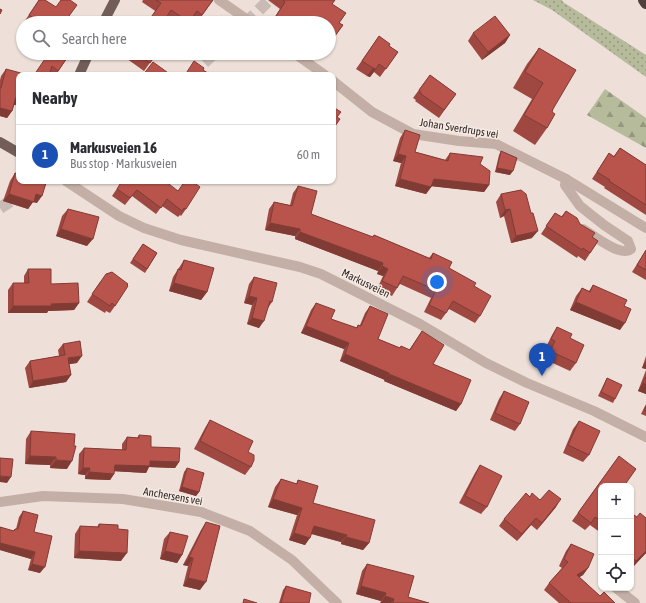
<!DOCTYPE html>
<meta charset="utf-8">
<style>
body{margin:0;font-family:"Asap Condensed",sans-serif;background:#f7f7f7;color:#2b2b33}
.controls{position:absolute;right:12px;bottom:12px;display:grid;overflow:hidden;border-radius:8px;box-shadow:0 1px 3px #0004}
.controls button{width:36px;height:36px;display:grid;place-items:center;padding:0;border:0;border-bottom:1px solid #e1e1e2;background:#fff;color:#2b2b33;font:20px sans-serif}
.you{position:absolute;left:437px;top:282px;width:14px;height:14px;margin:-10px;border:3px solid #fff;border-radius:50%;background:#1a73e8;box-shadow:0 0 0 6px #1a73e833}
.badge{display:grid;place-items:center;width:26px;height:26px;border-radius:50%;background:#0f766e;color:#fff;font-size:13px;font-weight:700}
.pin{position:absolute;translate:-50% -33px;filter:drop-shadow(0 1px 2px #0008)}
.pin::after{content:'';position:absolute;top:21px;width:14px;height:12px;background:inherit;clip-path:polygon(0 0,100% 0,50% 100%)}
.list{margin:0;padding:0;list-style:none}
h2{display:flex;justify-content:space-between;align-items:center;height:52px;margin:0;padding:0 16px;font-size:17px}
h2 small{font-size:13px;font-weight:400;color:#7c7c81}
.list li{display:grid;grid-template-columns:26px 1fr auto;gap:12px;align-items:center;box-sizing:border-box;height:60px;padding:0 16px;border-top:1px solid #e1e1e2}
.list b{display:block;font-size:15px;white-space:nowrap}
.list p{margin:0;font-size:13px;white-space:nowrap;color:#7c7c81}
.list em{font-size:13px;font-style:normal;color:#7c7c81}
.icon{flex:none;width:22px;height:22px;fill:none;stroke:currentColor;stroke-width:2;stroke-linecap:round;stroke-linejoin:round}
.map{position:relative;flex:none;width:646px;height:603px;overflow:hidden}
.search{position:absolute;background:#fff;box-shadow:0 1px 3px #0004;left:16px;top:16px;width:320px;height:44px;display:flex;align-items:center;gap:10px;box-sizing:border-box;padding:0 14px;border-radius:22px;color:#7c7c81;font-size:15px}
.panel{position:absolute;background:#fff;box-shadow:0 1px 3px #0004;left:16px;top:72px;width:320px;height:112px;border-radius:8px}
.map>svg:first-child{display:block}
.green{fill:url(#green-dots)}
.forest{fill:url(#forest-firs)}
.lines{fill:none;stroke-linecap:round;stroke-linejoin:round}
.highway-tunnel{stroke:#c8bbb5;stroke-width:12;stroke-dasharray:12 6;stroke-linecap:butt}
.minor{stroke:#c4afa6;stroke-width:10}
.major{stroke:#725d59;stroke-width:10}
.highway{stroke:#51413e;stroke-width:12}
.wall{fill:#9e4841}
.shaded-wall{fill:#813b35}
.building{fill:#b8544c;stroke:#813b35}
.labels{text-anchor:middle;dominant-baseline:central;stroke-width:3;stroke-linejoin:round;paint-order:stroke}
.street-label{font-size:11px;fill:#312826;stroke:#f6ebe4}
</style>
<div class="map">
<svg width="646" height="603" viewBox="0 0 646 603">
<defs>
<pattern id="green-dots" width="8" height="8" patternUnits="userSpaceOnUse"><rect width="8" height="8" fill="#b6bb9b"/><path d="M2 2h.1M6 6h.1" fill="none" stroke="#95987e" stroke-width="1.8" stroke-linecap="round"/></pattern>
<pattern id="forest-firs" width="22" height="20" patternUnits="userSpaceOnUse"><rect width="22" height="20" fill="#b6bb9b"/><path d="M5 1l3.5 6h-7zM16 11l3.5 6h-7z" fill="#95987e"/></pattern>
</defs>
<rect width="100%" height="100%" fill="#eee0d9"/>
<path class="green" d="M 533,0 L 562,0 L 563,2 L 646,55 L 646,77 L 552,10 Z"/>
<path class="forest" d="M 605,89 L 646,118 L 646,148 L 587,115 Z"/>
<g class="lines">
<g class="highway-tunnel">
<path d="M 246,23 L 269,0"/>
<path d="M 191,75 L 214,53"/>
<path d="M 0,208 L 42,181"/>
</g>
<g class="minor">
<path d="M 219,0 L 252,23"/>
<path d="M 294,53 L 325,75"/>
<path d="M 333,81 L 372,112 L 413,134 L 459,141 L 496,144 L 566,179 L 646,228"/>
<path d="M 566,179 L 565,185 L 580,206 L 604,225 L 628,241 L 631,249 C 621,258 593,235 583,229"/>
<path d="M 66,181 L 119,216 L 144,228 L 181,240 L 300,267 L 321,274 L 420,324 L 486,363 L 527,383 L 594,411 L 646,437"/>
<path d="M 0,502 L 43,496 L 123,499 L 201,512 L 250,531 L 292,560 L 337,603"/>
<path d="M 616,588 L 635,603"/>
</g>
<g class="major">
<path d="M 103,23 L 115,0"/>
<path d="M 79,75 L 89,53"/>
<path d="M 0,142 L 19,153"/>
</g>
<path class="highway" d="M 644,0 L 646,3"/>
</g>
<g class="wall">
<path d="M 39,0 L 69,16 L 71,23 L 25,23 L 24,22 Z"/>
<path d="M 143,0 L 213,0 L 197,23 L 191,19 L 188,23 L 173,23 L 142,2 Z"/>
<path d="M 268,0 L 335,0 L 332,4 L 339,23 L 343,25 L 330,43 L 329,42 L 329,23 L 271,23 L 280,9 Z"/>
<path d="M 473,33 L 510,35 L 505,43 L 482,60 L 468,41 Z"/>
<path d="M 379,36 L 389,46 L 398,52 L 380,77 L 374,72 L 370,77 L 367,76 L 356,69 Z"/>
<path d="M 539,48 L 553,109 L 547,128 L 535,145 L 513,131 L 532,99 L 513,88 L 527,64 Z"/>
<path d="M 125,53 L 157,53 L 144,71 L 123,56 Z"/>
<path d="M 67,58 L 56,75 L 34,75 Z"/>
<path d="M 6,69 L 14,104 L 12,111 L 7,118 L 0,116 L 0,80 L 1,76 Z"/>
<path d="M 430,75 L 456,94 L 439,118 L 415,101 L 416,100 L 413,98 Z"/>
<path d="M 405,130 L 415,152 L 445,160 L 450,153 L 480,164 L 489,185 L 484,192 L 432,186 L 426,194 L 395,186 L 401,163 L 393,161 L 400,138 Z"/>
<path d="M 620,148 L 646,165 L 646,215 L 604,188 L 605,187 L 592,179 L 609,153 L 614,156 Z"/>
<path d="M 501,151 L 510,175 L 495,172 L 499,155 Z"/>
<path d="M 15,173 L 37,203 L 33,202 L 28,209 L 3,201 L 10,181 Z"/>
<path d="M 122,181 L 165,181 L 186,209 L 181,216 L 180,215 L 178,217 L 162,206 L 156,214 L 132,196 L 125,205 L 112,196 Z"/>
<path d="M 298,186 L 311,214 L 372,237 L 374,235 L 429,258 L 433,253 L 449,268 L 474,286 L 480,316 L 475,323 L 449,309 L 441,320 L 424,312 L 431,298 L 400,284 L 397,288 L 392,296 L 377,289 L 383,276 L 377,274 L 378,271 L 295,239 L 295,236 L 265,230 L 269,209 L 274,202 L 290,205 L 293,193 Z"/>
<path d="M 501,194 L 532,238 L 511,243 L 504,216 L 500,218 L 496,202 Z"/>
<path d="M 68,209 L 87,246 L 56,236 L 62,216 Z"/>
<path d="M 566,211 L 580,224 L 592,237 L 598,241 L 585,261 L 578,256 L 577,258 L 541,234 L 555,213 L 561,217 Z"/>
<path d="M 143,244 L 157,253 L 145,273 L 130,263 Z"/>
<path d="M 646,250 L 646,280 L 632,272 Z"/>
<path d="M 184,260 L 207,292 L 201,300 L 169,291 L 173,277 Z"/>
<path d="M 28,269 L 79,303 L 74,310 L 48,311 L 47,313 L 8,313 L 8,290 L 13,283 L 24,283 L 24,276 Z"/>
<path d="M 254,277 L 272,302 L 268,308 L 259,328 L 247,324 L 252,305 L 244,303 L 249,284 Z"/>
<path d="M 100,282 L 115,306 L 110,313 L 106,311 L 105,313 L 87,302 Z"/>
<path d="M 593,285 L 624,306 L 620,330 L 570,310 L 576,296 L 582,288 L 589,291 Z"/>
<path d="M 316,303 L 331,319 L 356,328 L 358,325 L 360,325 L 365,313 L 370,306 L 378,339 L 400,348 L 401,346 L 409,350 L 422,331 L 433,364 L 461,404 L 456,411 L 384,381 L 385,380 L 340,361 L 344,349 L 301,333 L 311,310 Z"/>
<path d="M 557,327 L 576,363 L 570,371 L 544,359 L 549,348 L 546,347 L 552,335 Z"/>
<path d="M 63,344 L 77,363 L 69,364 L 71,375 L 66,382 L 29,388 L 25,368 L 30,361 L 59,356 L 58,350 Z"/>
<path d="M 646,356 L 646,369 L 642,368 Z"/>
<path d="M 646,370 L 646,394 L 638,391 Z"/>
<path d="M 607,378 L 615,399 L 613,403 L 598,396 Z"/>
<path d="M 504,391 L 520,424 L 515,431 L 490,420 L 499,399 Z"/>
<path d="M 646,404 L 646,416 L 641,414 Z"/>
<path d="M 210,420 L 251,467 L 245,475 L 194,449 L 205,428 Z"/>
<path d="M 579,421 L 589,455 L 583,462 L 563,453 L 573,429 Z"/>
<path d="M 31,431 L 67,469 L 50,468 L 50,465 L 25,464 L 26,439 Z"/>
<path d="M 139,435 L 151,447 L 179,462 L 175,468 L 149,467 L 146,473 L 114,471 L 114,474 L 110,480 L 85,479 L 85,475 L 78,474 L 79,454 L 84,448 L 122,450 L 122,444 L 127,437 L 137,438 Z"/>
<path d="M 619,456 L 601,486 L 601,533 L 590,525 L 585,530 L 572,521 Z"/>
<path d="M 480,465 L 487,507 L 481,514 L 459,503 L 475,473 Z"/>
<path d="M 187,468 L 199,492 L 196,496 L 179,491 L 184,472 Z"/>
<path d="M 281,479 L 296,484 L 298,480 L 313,503 L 369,543 L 363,550 L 341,544 L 341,542 L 311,534 L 305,545 L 289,540 L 297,515 L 268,507 L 275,487 Z"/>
<path d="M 540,500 L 556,507 L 537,530 L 531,525 L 517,541 L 499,526 L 504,519 Z"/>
<path d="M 23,511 L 34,532 L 40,573 L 28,570 L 31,559 L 0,550 L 0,527 L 13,531 L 15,529 L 16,529 L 19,517 Z"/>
<path d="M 631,513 L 646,553 L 631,569 Z"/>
<path d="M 206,522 L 200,590 L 183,586 L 188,566 L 183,565 L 201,530 Z"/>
<path d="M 99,524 L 118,529 L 121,561 L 74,558 L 75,534 L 80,526 L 97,527 Z"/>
<path d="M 170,532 L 182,555 L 177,563 L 160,559 L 164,539 Z"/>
<path d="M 571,544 L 588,568 L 583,575 L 579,577 L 600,596 L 615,603 L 559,603 L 544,590 L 549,583 L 562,568 L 559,566 L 566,551 Z"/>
<path d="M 367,564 L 408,597 L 429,603 L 380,603 L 381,601 L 356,594 L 362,571 Z"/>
<path d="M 286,586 L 309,603 L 279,603 L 283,590 Z"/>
</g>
<g class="shaded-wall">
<path d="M 510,35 L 505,43 L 482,60 L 488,52 Z"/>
<path d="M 373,68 L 376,69 L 370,77 L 367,76 Z"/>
<path d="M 16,97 L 19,97 L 19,106 L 11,104 Z"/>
<path d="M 0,108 L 12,111 L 7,118 L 0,116 Z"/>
<path d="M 398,154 L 406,156 L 401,163 L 393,161 Z"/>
<path d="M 497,168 L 513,171 L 510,175 L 495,172 Z"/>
<path d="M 400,179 L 431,187 L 426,194 L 395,186 Z"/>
<path d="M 434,179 L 489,185 L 484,192 L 429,186 Z"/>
<path d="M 9,194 L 36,194 L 42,196 L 37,203 L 33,202 L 28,209 L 3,201 Z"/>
<path d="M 510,209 L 504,216 L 500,218 L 505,210 Z"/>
<path d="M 270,223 L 300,229 L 295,236 L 265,230 Z"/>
<path d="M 61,229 L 93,239 L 87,246 L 56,236 Z"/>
<path d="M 538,231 L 532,238 L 511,243 L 516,236 Z"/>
<path d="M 300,232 L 383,263 L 378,271 L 295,239 Z"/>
<path d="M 382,266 L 388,269 L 383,276 L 377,274 Z"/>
<path d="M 174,283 L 207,292 L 201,300 L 169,291 Z"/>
<path d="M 249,296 L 257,298 L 252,305 L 244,303 Z"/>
<path d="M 576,302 L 625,323 L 620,330 L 570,310 Z"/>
<path d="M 79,303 L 74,310 L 48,311 L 47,313 L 8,313 L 13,306 Z"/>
<path d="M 252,318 L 264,321 L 259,328 L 247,324 Z"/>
<path d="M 306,326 L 349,343 L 344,349 L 301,333 Z"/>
<path d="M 345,354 L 389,373 L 385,380 L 340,361 Z"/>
<path d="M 82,356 L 77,363 L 63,365 L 68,358 Z"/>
<path d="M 646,361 L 646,369 L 642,368 Z"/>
<path d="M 389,374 L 461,404 L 456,411 L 384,381 Z"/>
<path d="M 71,375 L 66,382 L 29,388 L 33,381 Z"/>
<path d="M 643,383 L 646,384 L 646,394 L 638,391 Z"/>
<path d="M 30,456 L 56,457 L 50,465 L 25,464 Z"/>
<path d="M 56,460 L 72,461 L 67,469 L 50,468 Z"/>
<path d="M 150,461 L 179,462 L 175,468 L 149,467 L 146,473 L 110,471 L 115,465 Z"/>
<path d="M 83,468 L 90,468 L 85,475 L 78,474 Z"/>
<path d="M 89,472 L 114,474 L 110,480 L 85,479 Z"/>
<path d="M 0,476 L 11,477 L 7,483 L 0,482 Z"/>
<path d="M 182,487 L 199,492 L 196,496 L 179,491 Z"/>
<path d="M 273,499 L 302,508 L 297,515 L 268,507 Z"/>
<path d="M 561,499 L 556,507 L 537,530 L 542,523 Z"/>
<path d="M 536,518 L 531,525 L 517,541 L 522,534 Z"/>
<path d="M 314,526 L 347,535 L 341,542 L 309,533 Z"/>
<path d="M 294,533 L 310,538 L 305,545 L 289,540 Z"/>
<path d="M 346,537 L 369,543 L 363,550 L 341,544 Z"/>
<path d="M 0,543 L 35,552 L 31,559 L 0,550 Z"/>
<path d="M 79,551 L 127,553 L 121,561 L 74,558 Z"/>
<path d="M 165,551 L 182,555 L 177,563 L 160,559 Z"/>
<path d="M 646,551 L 646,553 L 631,569 L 636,561 Z"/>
<path d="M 189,557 L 193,558 L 188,566 L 183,565 Z"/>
<path d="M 32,564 L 45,567 L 40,573 L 28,570 Z"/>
<path d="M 588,568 L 583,575 L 572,582 L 577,575 Z"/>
<path d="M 188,578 L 206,582 L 200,590 L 183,586 Z"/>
<path d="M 361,586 L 386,593 L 381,601 L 356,594 Z"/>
<path d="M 385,596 L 394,599 L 391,603 L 381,603 Z"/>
</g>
<g class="building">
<path d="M 39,0 L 45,0 L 56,7 L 61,0 L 70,0 L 77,5 L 69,16 L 74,19 L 71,23 L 40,23 L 29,15 Z"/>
<path d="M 156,0 L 213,0 L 202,15 L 197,11 L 189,22 L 171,10 L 163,23 L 147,23 L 161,3 Z"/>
<path d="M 283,0 L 335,0 L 332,4 L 346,13 L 339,23 L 343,25 L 335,36 L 329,31 L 329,23 L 280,23 L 274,19 L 285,2 Z"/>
<path d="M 0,9 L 2,10 L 0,14 Z"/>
<path d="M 495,16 L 510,35 L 488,52 L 473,33 Z"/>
<path d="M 379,36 L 390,44 L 389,46 L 398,52 L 386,69 L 379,64 L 376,69 L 373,68 L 362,61 Z"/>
<path d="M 539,48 L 576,70 L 553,109 L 552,112 L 555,114 L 547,128 L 524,115 L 543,83 L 525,72 Z"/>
<path d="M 49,53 L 60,53 L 67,58 L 58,71 L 52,66 L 49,75 L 34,75 Z"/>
<path d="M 136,53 L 157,53 L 150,63 Z"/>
<path d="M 194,61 L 204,68 L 203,70 L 211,75 L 185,75 Z"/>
<path d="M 153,62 L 171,75 L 143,75 Z"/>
<path d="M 6,69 L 28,75 L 19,75 L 19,97 L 16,97 L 12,111 L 0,108 L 0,88 L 1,88 Z"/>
<path d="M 430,75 L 456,94 L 444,110 L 421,94 L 421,93 L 419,90 Z"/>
<path d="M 333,107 L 341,112 L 337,117 L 340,119 L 333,129 Z"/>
<path d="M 405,130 L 420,135 L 415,152 L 448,161 L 450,153 L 483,157 L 480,164 L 490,171 L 489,185 L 434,179 L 431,187 L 400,179 L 406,156 L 398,154 Z"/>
<path d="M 620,148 L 646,165 L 646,205 L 609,181 L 610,180 L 597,172 L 609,153 L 614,157 Z"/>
<path d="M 501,151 L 517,158 L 513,171 L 497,168 Z"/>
<path d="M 15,173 L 19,174 L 19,181 L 40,181 L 46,183 L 42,196 L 36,194 L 34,202 L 9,194 Z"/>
<path d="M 122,181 L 165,181 L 178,191 L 185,181 L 192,181 L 200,187 L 186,209 L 184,208 L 182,211 L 167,199 L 161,208 L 137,190 L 130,198 L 117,189 Z"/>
<path d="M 298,186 L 317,191 L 311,214 L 373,237 L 374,235 L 431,259 L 433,253 L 452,262 L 449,268 L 476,283 L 474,286 L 491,296 L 480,316 L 453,301 L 446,313 L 429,305 L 436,290 L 403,276 L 397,288 L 382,281 L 388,269 L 382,266 L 383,263 L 300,232 L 300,229 L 270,223 L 274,202 L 292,206 Z"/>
<path d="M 521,190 L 526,194 L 531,213 L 533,213 L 538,231 L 516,236 L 510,209 L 505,210 L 501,194 Z"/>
<path d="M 68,209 L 99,217 L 93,239 L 61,229 Z"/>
<path d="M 566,211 L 577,218 L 580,224 L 595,233 L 592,237 L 598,241 L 590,253 L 583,248 L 582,250 L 546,226 L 555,213 L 562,217 Z"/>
<path d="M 143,244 L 157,253 L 147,269 L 133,259 Z"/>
<path d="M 646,250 L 646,270 L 637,265 Z"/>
<path d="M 184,260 L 214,268 L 207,292 L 174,283 L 178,269 L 181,270 Z"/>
<path d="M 28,269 L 51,269 L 51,284 L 78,283 L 79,303 L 51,304 L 52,306 L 13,306 L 13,283 L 29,283 Z"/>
<path d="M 112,272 L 128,284 L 127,285 L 128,286 L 115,306 L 112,303 L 110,306 L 92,294 L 106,274 Z"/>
<path d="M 254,277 L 277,283 L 272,302 L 270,301 L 264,321 L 252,318 L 257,298 L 249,296 Z"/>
<path d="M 593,285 L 627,300 L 624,306 L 631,309 L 625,323 L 576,302 L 582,288 L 590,292 Z"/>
<path d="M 316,303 L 335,310 L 331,319 L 357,328 L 358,325 L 361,326 L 370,306 L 388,314 L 378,339 L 400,348 L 401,346 L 410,350 L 422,331 L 444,345 L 433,364 L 471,380 L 461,404 L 389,374 L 389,373 L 345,354 L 349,343 L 306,326 Z"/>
<path d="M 557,327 L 572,334 L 570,338 L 584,345 L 576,363 L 550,351 L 555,341 L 551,339 Z"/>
<path d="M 80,341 L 82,356 L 68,358 L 71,375 L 33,381 L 30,361 L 65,355 L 63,344 Z"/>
<path d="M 646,377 L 646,384 L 643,383 Z"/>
<path d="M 607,378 L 622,385 L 615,399 L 601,392 Z"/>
<path d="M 504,391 L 529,402 L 520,424 L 495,413 Z"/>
<path d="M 646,406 L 646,411 L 644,410 Z"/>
<path d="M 210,420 L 253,441 L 248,452 L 254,455 L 254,460 L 251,467 L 200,441 Z"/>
<path d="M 579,421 L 600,431 L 589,455 L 568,445 Z"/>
<path d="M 31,431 L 75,434 L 74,446 L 76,446 L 72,461 L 56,460 L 56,457 L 30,456 Z"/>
<path d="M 139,435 L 151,436 L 151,447 L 180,448 L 179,462 L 150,461 L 150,466 L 115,465 L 114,474 L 89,472 L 90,468 L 83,468 L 84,448 L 126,450 L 127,437 L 139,438 Z"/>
<path d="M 619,456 L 636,469 L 624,486 L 601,486 L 601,521 L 595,517 L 591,523 L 578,513 Z"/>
<path d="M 0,458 L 13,459 L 11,477 L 0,476 Z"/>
<path d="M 480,465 L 502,476 L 487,507 L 465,496 Z"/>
<path d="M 187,468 L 204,473 L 199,492 L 182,487 Z"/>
<path d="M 281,479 L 297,484 L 298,480 L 318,486 L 313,503 L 375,520 L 369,543 L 346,537 L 347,535 L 314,526 L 310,538 L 294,533 L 302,508 L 273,499 Z"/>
<path d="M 549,490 L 561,499 L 542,523 L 536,518 L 522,534 L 504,519 L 526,493 L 530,497 L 532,493 L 540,500 Z"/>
<path d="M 23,511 L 38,515 L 34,532 L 52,536 L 45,567 L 32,564 L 35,552 L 0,543 L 0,527 L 14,531 L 15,529 L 18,529 Z"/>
<path d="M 631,513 L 637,517 L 640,513 L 646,518 L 646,551 L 636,561 L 631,556 Z"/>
<path d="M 206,522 L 220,526 L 206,582 L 188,578 L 193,558 L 189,557 Z"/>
<path d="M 99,524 L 118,525 L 118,529 L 128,530 L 127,553 L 79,551 L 80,526 L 99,527 Z"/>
<path d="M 170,532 L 188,536 L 182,555 L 165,551 Z"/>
<path d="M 571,544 L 594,554 L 588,568 L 577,575 L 600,596 L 604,592 L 615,603 L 571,603 L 549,583 L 568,562 L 564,559 Z"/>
<path d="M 367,564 L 414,576 L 408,597 L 429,603 L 393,603 L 394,599 L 385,596 L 386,593 L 361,586 Z"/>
<path d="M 286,586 L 311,593 L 309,603 L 281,603 Z"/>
<path d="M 244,599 L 257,603 L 243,603 Z"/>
</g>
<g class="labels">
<g class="street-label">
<text transform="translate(459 128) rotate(9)">Johan Sverdrups vei</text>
<text transform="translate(366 283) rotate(26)">Markusveien</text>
<text transform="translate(173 496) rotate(10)">Anchersens vei</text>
</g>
</g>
</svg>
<div class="controls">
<button>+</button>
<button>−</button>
<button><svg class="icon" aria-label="locate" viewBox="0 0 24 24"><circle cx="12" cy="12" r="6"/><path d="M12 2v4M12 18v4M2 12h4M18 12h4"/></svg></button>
</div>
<div class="you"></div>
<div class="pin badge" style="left:542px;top:376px;background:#1a4fb4">1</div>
<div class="search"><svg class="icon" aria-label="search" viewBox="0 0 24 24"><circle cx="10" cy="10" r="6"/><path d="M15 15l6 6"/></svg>Search here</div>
<section class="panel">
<h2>Nearby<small></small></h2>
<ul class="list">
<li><span class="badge" style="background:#1a4fb4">1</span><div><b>Markusveien 16</b><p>Bus stop · Markusveien</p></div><em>60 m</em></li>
</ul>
</section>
</div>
